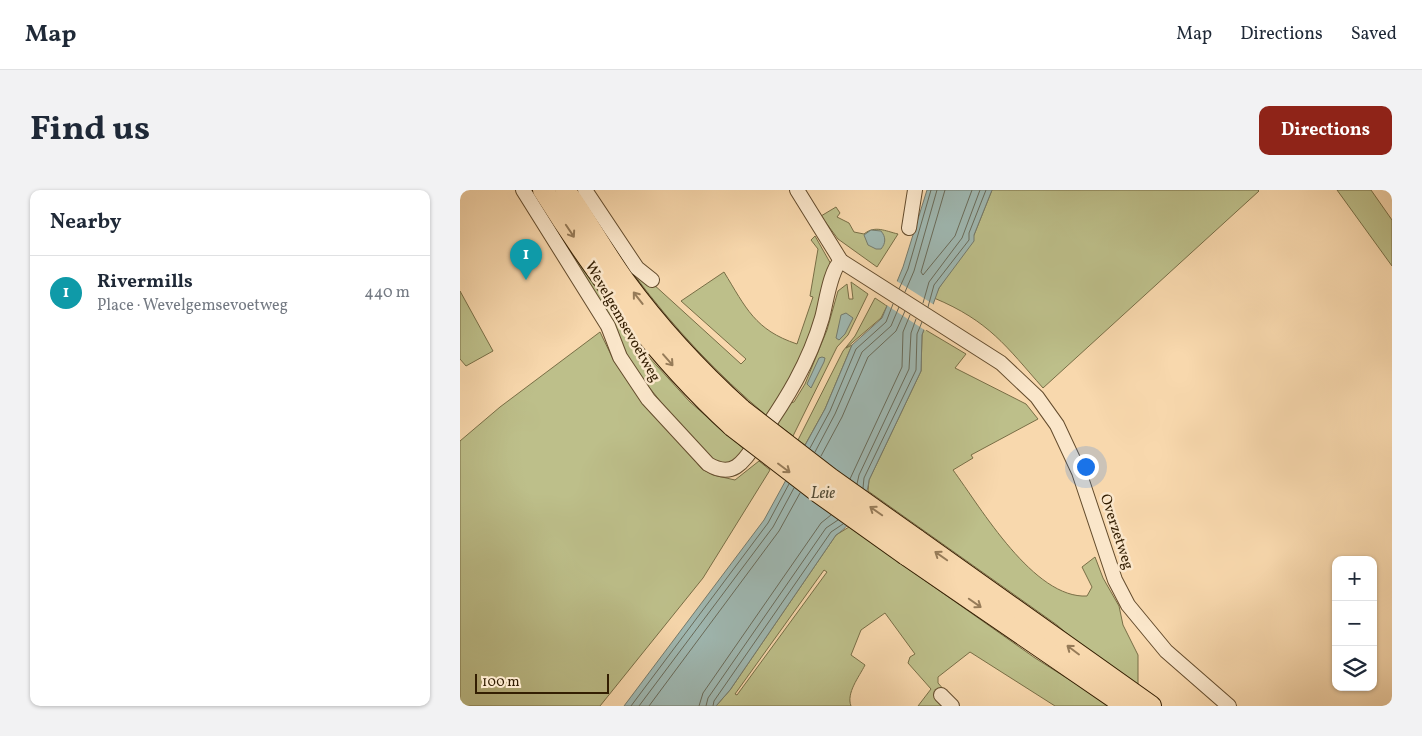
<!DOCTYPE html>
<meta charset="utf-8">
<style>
body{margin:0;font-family:Vollkorn,serif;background:#f2f2f3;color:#1f2937}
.controls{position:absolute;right:15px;bottom:15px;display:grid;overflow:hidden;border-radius:10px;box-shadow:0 1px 4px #0004}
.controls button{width:45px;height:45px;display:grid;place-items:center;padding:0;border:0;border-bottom:1px solid #e0e1e3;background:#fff;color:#1f2937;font:25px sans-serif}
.scale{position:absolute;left:15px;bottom:12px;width:134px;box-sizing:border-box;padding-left:5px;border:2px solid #331e02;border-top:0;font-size:14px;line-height:18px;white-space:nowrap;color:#331e02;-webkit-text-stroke:4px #fae6ca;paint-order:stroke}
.you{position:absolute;left:625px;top:276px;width:18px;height:18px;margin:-12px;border:4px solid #fff;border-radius:50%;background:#1a73e8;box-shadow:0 0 0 8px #1a73e833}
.badge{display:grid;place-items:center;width:32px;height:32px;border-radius:50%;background:#8f2418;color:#fff;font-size:16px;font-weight:700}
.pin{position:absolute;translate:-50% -41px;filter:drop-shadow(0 1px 2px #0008)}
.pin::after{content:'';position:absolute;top:26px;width:18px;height:15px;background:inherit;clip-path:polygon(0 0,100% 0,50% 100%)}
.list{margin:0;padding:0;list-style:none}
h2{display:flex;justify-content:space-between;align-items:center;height:65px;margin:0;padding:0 20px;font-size:21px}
h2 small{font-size:16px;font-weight:400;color:#747a83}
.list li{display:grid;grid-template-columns:32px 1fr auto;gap:15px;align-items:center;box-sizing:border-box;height:75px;padding:0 20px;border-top:1px solid #e0e1e3}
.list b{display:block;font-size:19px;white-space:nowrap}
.list p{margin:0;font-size:16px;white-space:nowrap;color:#747a83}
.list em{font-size:16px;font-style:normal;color:#747a83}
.icon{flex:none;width:28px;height:28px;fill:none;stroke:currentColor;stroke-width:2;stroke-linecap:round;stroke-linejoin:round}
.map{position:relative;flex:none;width:932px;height:516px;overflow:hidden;border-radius:10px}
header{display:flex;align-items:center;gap:30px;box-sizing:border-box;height:70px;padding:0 25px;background:#fff;border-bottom:1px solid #e0e1e3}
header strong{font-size:24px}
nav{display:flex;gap:28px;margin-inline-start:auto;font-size:18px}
.intro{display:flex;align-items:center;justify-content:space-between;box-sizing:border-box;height:120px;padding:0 30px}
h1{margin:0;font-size:35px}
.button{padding:12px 22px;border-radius:10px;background:#8f2418;color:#fff;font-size:18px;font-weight:700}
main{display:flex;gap:30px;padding:0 30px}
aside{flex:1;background:#fff;border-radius:10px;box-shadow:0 1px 4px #0004}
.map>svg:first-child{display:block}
.green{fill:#bdbf8a;stroke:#786e46;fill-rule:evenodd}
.water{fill:#9fb8b2;stroke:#747a6c}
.pier{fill:#f8d8ad}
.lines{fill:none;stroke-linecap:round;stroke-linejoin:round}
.shore{stroke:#696b5a;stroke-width:1}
.minor-casing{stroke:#644c2d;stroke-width:16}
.highway-casing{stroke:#331e02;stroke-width:22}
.minor{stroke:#fae6ca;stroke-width:14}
.highway{stroke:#f8d8ad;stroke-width:20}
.highway-bridge-casing{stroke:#331e02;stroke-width:22;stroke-linecap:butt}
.highway-bridge{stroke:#f8d8ad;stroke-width:20}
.oneway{stroke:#967b58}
.labels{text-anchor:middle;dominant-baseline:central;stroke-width:5;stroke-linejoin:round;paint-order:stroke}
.street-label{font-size:15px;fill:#331e02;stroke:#fae6ca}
.water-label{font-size:16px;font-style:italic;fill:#534c37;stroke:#fae6ca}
</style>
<header>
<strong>Map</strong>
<nav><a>Map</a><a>Directions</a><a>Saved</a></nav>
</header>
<div class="intro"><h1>Find us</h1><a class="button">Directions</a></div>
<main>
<aside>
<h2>Nearby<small></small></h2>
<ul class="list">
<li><span class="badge" style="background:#0f9aa8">1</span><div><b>Rivermills</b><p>Place · Wevelgemsevoetweg</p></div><em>440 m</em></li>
</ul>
</aside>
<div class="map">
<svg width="932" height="516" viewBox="0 0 932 516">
<rect width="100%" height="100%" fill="#f8d8ad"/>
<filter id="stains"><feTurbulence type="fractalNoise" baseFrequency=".004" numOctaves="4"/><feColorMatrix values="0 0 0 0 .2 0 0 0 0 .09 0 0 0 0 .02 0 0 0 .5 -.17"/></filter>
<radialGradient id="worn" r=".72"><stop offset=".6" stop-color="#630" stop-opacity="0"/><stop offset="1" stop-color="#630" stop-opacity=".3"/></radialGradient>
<g class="green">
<path d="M 67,0 L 71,0 L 165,141 L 230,212 L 285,260 L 273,274 L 255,273 L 228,246 L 177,182 Z"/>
<path d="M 532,0 L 798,0 L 799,1 L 583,198 C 546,156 529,131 474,108 L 479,98 L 514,45 Z"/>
<path d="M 877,0 L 911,0 L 932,30 L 932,76 Z"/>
<path d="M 376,17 L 380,23 L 377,27 L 389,33 L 394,42 L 404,44 C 415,35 425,41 438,44 L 417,77 L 378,49 L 361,26 Z"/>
<path d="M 355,46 L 372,76 L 341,175 L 307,226 C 257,184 214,138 175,86 L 192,93 L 281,174 L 286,169 L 221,111 L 264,82 C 286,118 295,140 337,154 L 353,107 L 350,106 L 358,59 L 351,50 Z"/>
<path d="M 391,92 L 408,104 L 388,145 L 377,157 L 333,246 L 317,234 L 328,214 L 334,212 L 345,194 L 367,140 L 378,101 L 387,94 L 389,109 L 393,109 Z"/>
<path d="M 0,101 L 33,161 L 6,176 L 0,169 Z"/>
<path d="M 415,108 L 427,116 L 421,128 L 386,158 L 392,155 L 365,219 L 345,255 L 338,250 L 383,161 L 395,146 Z"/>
<path d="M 464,139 L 506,164 L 495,178 L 566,214 L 578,229 L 511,265 L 513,268 L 493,280 C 521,318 574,409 627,406 L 632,397 L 622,377 L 635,367 L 643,388 L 659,416 L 663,435 L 678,465 L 678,497 L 629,463 L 597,435 L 408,301 L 409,290 L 461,181 L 462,145 Z"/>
<path d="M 140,142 L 154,171 L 173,199 L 191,218 L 242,279 L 253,285 L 275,290 L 299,271 L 310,280 L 243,388 L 140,516 L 0,516 L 0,251 L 40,217 Z"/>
<path d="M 389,337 L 575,468 L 651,516 L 595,516 L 510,462 L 478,487 L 478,493 L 498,516 L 458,516 L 471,499 L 448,473 L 450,467 L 455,464 L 425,423 L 401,440 L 391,465 L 405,475 C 399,487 386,503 391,516 L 256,516 L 270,500 L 376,345 ZM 364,380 L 367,382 L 277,505 L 275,504 Z"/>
</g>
<g class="water">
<path d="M 467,0 L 532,0 L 514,45 L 514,51 L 479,98 L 462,145 L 461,181 L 409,290 C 407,311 393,334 376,345 L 270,500 L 256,516 L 164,516 L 304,330 L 365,219 L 392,155 L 422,128 L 443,77 Z"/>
<path d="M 411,40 L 421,41 C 426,47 426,53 421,59 L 416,59 L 408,55 L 404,45 Z"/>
<path d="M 386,123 L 393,128 L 385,144 L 379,150 L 376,148 L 381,125 Z"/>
<path d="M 362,167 L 365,168 L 364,172 L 351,198 L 347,194 L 359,168 Z"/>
</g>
<path class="pier" d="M 435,90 L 476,116 L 466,141 L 425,114 Z"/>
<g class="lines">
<g class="shore">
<path d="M 485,0 L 461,82 L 463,85 L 495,46 L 512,0"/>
<path d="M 439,99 L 448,79 L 471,0"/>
<path d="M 445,102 L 454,81 L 477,0"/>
<path d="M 463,113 L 469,92 L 502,48 L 520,0"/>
<path d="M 468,117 L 474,95 L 509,50 L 509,43 L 526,0"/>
<path d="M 350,258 L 370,221 L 396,159 L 426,132 L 433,114"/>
<path d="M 355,262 L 375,224 L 402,162 L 431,136 L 439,117"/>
<path d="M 361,266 L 382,227 L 408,167 L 436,141 L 445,121"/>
<path d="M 390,289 L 442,177 L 443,142 L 450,125"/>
<path d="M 397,294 L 399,285 L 449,179 L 451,143 L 456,129"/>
<path d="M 403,298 L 404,288 L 456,180 L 457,144 L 462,132"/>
<path d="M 171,516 L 308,333 L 329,294"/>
<path d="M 179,516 L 313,337 L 334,298"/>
<path d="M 189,516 L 319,341 L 340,303"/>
<path d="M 239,516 L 243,503 L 361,333 L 371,325"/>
<path d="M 246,516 L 248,508 L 366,338 L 378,330"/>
<path d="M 253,516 L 254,511 L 371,342 L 383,334"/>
</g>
<g class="minor-casing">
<g id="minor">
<path d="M 63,0 L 148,136 L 160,167 L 188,209 L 248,274 C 276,291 286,267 300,247 C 326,210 349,173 362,128 C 366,114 370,80 381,71"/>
<path d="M 125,0 L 177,78 L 192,90"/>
<path d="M 337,0 L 381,71 L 541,173 L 577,207 L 597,235 L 619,282 L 655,390 L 668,415 L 706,461 L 769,516"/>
<path d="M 449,38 L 455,0"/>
<path d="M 481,505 L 492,516"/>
</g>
</g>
<g class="highway-casing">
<g id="highway">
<path d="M 83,0 C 137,86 197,167 272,236"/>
<path d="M 105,0 C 126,29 143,61 164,90 C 199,138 238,180 282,220"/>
<path d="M 456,349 L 691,516"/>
<path d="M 446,365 L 666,516"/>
</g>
</g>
<use href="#minor" class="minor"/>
<use href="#highway" class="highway"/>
<g class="highway-bridge-casing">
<g id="highway-bridge">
<path d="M 282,220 L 370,288 L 456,349"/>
<path d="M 272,236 L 359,303 L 446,365"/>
</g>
</g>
<use href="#highway-bridge" class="highway-bridge"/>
</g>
<defs><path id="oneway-shaft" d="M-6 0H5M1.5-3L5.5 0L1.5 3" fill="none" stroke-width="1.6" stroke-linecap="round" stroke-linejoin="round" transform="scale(1.25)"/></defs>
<g class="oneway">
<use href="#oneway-shaft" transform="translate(110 41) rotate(56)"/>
<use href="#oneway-shaft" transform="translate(178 108) rotate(-128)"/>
<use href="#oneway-shaft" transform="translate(208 170) rotate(49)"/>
<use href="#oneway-shaft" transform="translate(324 278) rotate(37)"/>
<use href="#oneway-shaft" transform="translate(416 321) rotate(-145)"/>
<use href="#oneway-shaft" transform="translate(481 366) rotate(-145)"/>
<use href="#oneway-shaft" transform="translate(515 413) rotate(35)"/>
<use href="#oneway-shaft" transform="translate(613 460) rotate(-143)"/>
</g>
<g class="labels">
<g class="street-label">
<text transform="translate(162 132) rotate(60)">Wevelgemsevoetweg</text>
<text transform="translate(656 342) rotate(72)">Overzetweg</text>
</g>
<g class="water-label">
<text x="363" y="304">Leie</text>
</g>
</g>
<rect width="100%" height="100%" filter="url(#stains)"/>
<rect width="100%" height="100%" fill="url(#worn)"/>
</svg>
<div class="controls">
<button>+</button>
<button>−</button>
<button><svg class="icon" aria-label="layers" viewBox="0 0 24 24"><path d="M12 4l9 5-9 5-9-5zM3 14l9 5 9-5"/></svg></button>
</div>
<div class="scale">100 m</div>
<div class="you"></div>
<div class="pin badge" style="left:66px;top:90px;background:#0f9aa8">1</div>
</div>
</main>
